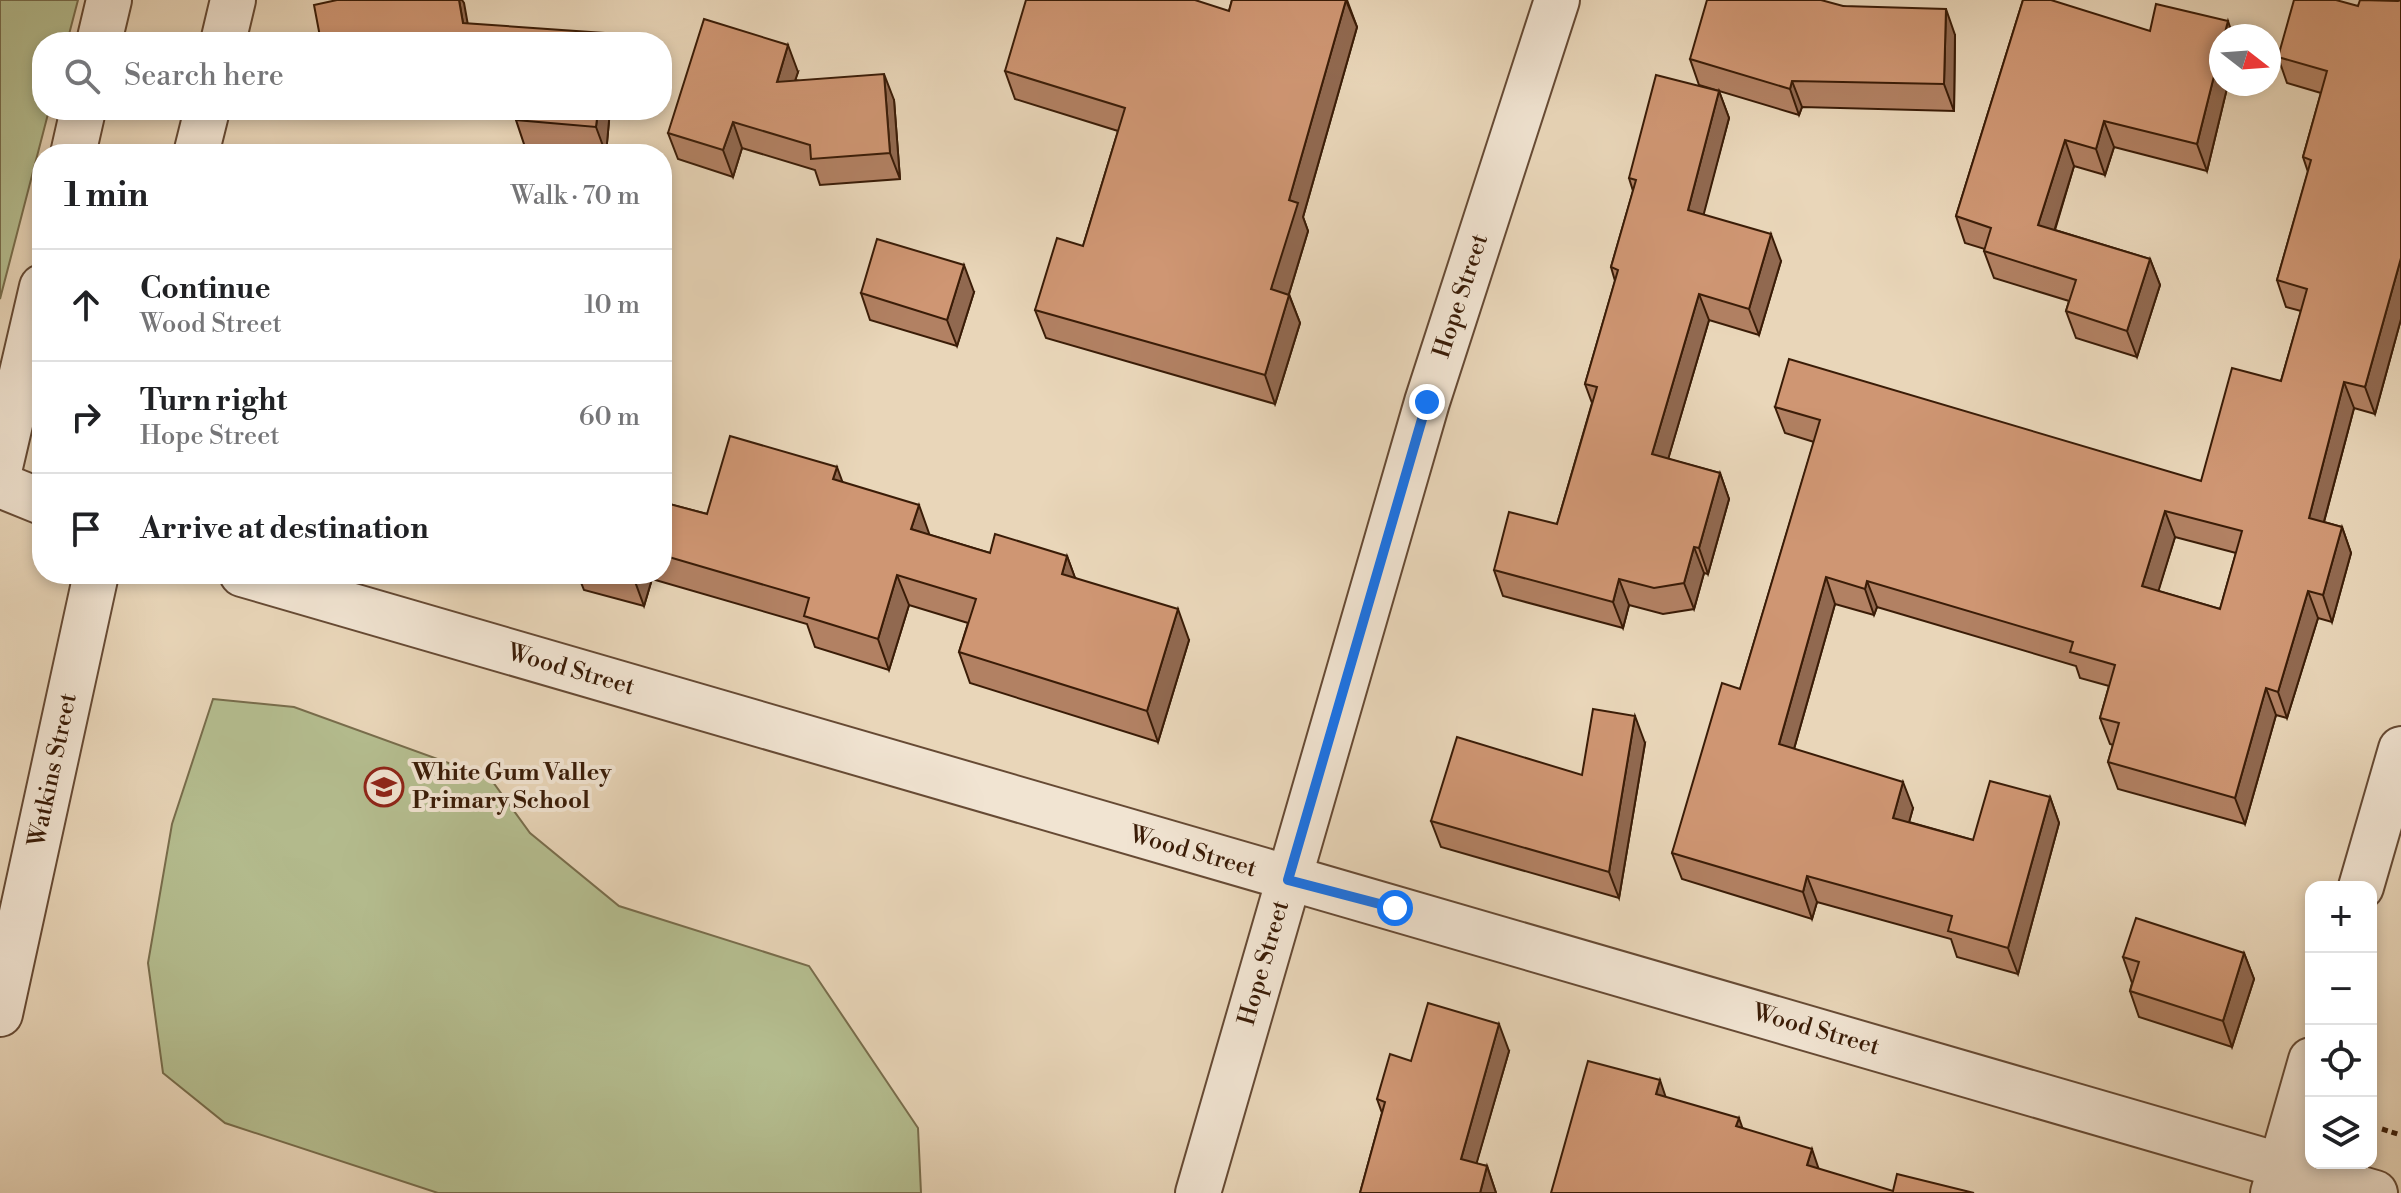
<!DOCTYPE html>
<meta charset="utf-8">
<style>
body{margin:0;font-family:"Libre Bodoni",serif;background:#f2f2f2;color:#202124}
.controls{position:absolute;right:24px;bottom:24px;display:grid;overflow:hidden;border-radius:16px;box-shadow:0 4px 12px #0003}
.controls button{width:72px;height:72px;display:grid;place-items:center;padding:0;border:0;border-bottom:2px solid #e0e0e0;background:#fff;color:#202124;font:40px sans-serif}
.compass{position:absolute;left:2209px;top:24px;width:72px;height:72px;border-radius:50%;background:#fff;box-shadow:0 4px 12px #0003;rotate:107deg}
.stop{position:absolute;width:24px;height:24px;margin:-18px;border:6px solid #1a73e8;border-radius:50%;background:#fff}
.stop.end{background:#1a73e8;border-color:#fff;box-shadow:0 2px 8px #0008}
.list{margin:0;padding:0;list-style:none}
h2{display:flex;justify-content:space-between;align-items:center;height:104px;margin:0;padding:0 32px;font-size:34px}
h2 small{font-size:26px;font-weight:400;color:#757577}
.list li{display:grid;grid-template-columns:52px 1fr auto;gap:24px;align-items:center;box-sizing:border-box;height:112px;padding:0 32px;border-top:2px solid #e0e0e0}
.list b{display:block;font-size:30px;white-space:nowrap}
.list p{margin:0;font-size:26px;white-space:nowrap;color:#757577}
.list em{font-size:26px;font-style:normal;color:#757577}
.icon{flex:none;width:44px;height:44px;fill:none;stroke:currentColor;stroke-width:2;stroke-linecap:round;stroke-linejoin:round}
.map{position:relative;flex:none;width:2401px;height:1193px;overflow:hidden}
.search{position:absolute;background:#fff;box-shadow:0 4px 12px #0003;left:32px;top:32px;width:640px;height:88px;display:flex;align-items:center;gap:20px;box-sizing:border-box;padding:0 28px;border-radius:32px;color:#757577;font-size:30px}
.panel{position:absolute;background:#fff;box-shadow:0 4px 12px #0003;left:32px;top:144px;width:640px;height:440px;border-radius:32px}
.map>svg:first-child{display:block}
.green{fill:#b5be90;stroke:#786d4c;stroke-width:2}
.lines{fill:none;stroke-linecap:round;stroke-linejoin:round}
.minor-casing{stroke:#664a34;stroke-width:48}
.tertiary-casing{stroke:#664a34;stroke-width:48}
.path{stroke:#3a1c07;stroke-width:5;stroke-dasharray:6 4;stroke-linecap:butt}
.minor{stroke:#f1e4d2;stroke-width:44}
.tertiary{stroke:#f1e4d2;stroke-width:44}
.wall{fill:#b28163;stroke:#3a1c07;stroke-width:2;fill-rule:evenodd}
.shaded-wall{fill:#916950;stroke:#3a1c07;stroke-width:2}
.building{fill:#cf9673;stroke:#3a1c07;stroke-width:2;fill-rule:evenodd}
.route{stroke:#1a73e8;stroke-width:10}
.labels{text-anchor:middle;dominant-baseline:central;stroke-width:8;stroke-linejoin:round;paint-order:stroke}
.street-label{font-size:24px;fill:#3a1c07;stroke:#f1e4d2}
.poi-label{font-size:24px;font-weight:bold;fill:#3a1c07;stroke:#f1e4d2;text-anchor:start}
</style>
<div class="map">
<svg width="2401" height="1193" viewBox="0 0 2401 1193">
<rect width="100%" height="100%" fill="#e9d6b9"/>
<filter id="stains"><feTurbulence type="fractalNoise" baseFrequency=".0025" numOctaves="4"/><feColorMatrix values="0 0 0 0 .2 0 0 0 0 .09 0 0 0 0 .02 0 0 0 .5 -.17"/></filter>
<radialGradient id="worn" r=".72"><stop offset=".6" stop-color="#630" stop-opacity="0"/><stop offset="1" stop-color="#630" stop-opacity=".3"/></radialGradient>
<g class="green">
<path d="M 0,0 L 78,0 L 67,42 L 42,42 L 42,110 L 49,110 L 0,299 Z"/>
<path d="M 213,699 L 294,707 L 490,778 L 530,833 L 619,906 L 809,966 L 918,1128 L 921,1193 L 438,1193 L 225,1123 L 163,1073 L 148,963 L 172,824 Z"/>
</g>
<g class="lines">
<g class="minor-casing">
<g id="minor">
<path d="M 99,42 L 109,0"/>
<path d="M 223,42 L 233,0"/>
<path d="M 73,154 L 83,110"/>
<path d="M 196,154 L 207,110"/>
<path d="M 0,467 L 42,287"/>
<path d="M 0,485 L 42,502"/>
<path d="M 242,574 L 2375,1193"/>
<path d="M 0,1014 L 96,574"/>
<path d="M 1198,1193 L 1427,402 L 1557,0"/>
</g>
</g>
<g class="tertiary-casing">
<g id="tertiary">
<path d="M 2361,887 L 2401,749"/>
<path d="M 2273,1193 L 2311,1060"/>
</g>
</g>
<path class="path" d="M 2382,1129 L 2401,1135"/>
<use href="#minor" class="minor"/>
<use href="#tertiary" class="tertiary"/>
</g>
<g class="wall">
<path d="M 1232,0 L 1347,0 L 1357,27 L 1303,217 L 1308,231 L 1289,294 L 1300,323 L 1275,404 L 1046,338 L 1035,310 L 1083,246 L 1118,131 L 1015,99 L 1005,71 L 1229,11 Z"/>
<path d="M 2023,0 L 2221,84 L 2228,84 L 2207,171 L 2114,147 L 2105,175 L 2074,166 L 2055,230 L 2150,259 L 2160,285 L 2137,357 L 2076,338 L 2066,311 L 2069,301 L 1994,278 L 1984,251 L 1985,249 L 1965,243 L 1956,216 Z"/>
<path d="M 2401,0 L 2401,319 L 2375,414 L 2354,408 L 2324,522 L 2342,527 L 2351,553 L 2332,622 L 2318,618 L 2287,718 L 2276,715 L 2245,824 L 2118,789 L 2108,762 L 2113,745 L 2110,744 L 2100,718 L 2109,686 L 2080,678 L 2076,666 L 1877,607 L 1874,615 L 1835,604 L 1794,749 L 1913,808 L 1909,822 L 1973,840 L 2050,797 L 2059,823 L 2018,974 L 1957,957 L 1951,939 L 1817,902 L 1812,919 L 1682,879 L 1672,853 L 1740,689 L 1814,442 L 1785,433 L 1775,407 L 2201,481 L 2281,381 L 2301,311 L 2286,307 L 2277,280 L 2308,172 L 2303,157 L 2321,93 L 2287,83 L 2278,57 L 2358,6 ZM 2175,537 L 2236,553 L 2220,609 L 2158,591 Z"/>
<path d="M 1843,6 L 1955,35 L 1954,111 L 1802,107 L 1799,115 L 1699,85 L 1690,59 Z"/>
<path d="M 798,72 L 795,80 L 894,100 L 900,179 L 820,185 L 815,170 L 742,148 L 733,177 L 678,159 L 668,133 Z"/>
<path d="M 1719,91 L 1729,118 L 1703,214 L 1781,261 L 1759,335 L 1709,320 L 1668,459 L 1720,473 L 1729,499 L 1708,574 L 1704,573 L 1694,609 L 1663,614 L 1629,605 L 1623,628 L 1503,596 L 1494,570 L 1557,524 L 1592,403 L 1585,384 L 1615,281 L 1611,267 L 1633,191 L 1629,178 Z"/>
<path d="M 610,110 L 606,154 L 525,147 L 516,120 Z"/>
<path d="M 974,292 L 957,346 L 870,320 L 861,293 Z"/>
<path d="M 842,482 L 930,535 L 990,553 L 1067,556 L 1075,578 L 1189,640 L 1158,742 L 970,683 L 959,652 L 968,623 L 909,605 L 889,670 L 815,647 L 807,624 L 652,579 L 644,606 L 584,590 L 578,575 L 576,574 L 662,574 L 662,502 L 707,514 Z"/>
<path d="M 1645,743 L 1619,898 L 1441,847 L 1431,821 L 1582,775 Z"/>
<path d="M 2244,953 L 2254,979 L 2232,1047 L 2139,1017 L 2130,991 L 2132,983 L 2123,957 Z"/>
<path d="M 1509,1051 L 1476,1164 L 1487,1166 L 1496,1193 L 1360,1193 L 1382,1113 L 1377,1099 L 1411,1061 Z"/>
</g>
<g class="shaded-wall">
<path d="M 459,0 L 462,0 L 464,3 L 471,42 L 463,23 Z"/>
<path d="M 1346,0 L 1357,27 L 1303,217 L 1308,231 L 1282,317 L 1271,289 L 1289,200 Z"/>
<path d="M 1946,9 L 1955,35 L 1954,111 L 1944,84 Z"/>
<path d="M 2228,21 L 2233,36 L 2224,36 Z"/>
<path d="M 788,45 L 798,72 L 786,108 L 777,82 Z"/>
<path d="M 2221,48 L 2221,84 L 2228,84 L 2207,171 L 2197,144 Z"/>
<path d="M 884,74 L 894,100 L 900,179 L 890,153 Z"/>
<path d="M 1792,81 L 1802,107 L 1799,115 L 1790,89 Z"/>
<path d="M 1719,91 L 1729,118 L 1698,236 L 1688,210 Z"/>
<path d="M 598,110 L 610,110 L 606,154 L 596,127 Z"/>
<path d="M 2104,121 L 2114,147 L 2105,175 L 2096,149 Z"/>
<path d="M 733,122 L 742,148 L 733,177 L 723,150 Z"/>
<path d="M 2065,140 L 2074,166 L 2048,251 L 2038,225 Z"/>
<path d="M 1771,234 L 1781,261 L 1759,335 L 1749,309 Z"/>
<path d="M 2401,258 L 2401,319 L 2375,414 L 2365,387 Z"/>
<path d="M 2150,259 L 2160,285 L 2137,357 L 2127,331 Z"/>
<path d="M 964,265 L 974,292 L 957,346 L 947,320 Z"/>
<path d="M 1699,294 L 1709,320 L 1662,480 L 1652,454 Z"/>
<path d="M 1289,295 L 1300,323 L 1275,404 L 1265,375 Z"/>
<path d="M 2344,382 L 2354,408 L 2318,544 L 2309,518 Z"/>
<path d="M 837,467 L 848,497 L 833,479 Z"/>
<path d="M 1720,473 L 1729,499 L 1708,574 L 1699,548 Z"/>
<path d="M 919,505 L 930,536 L 911,529 Z"/>
<path d="M 2165,511 L 2175,537 L 2152,612 L 2142,586 Z"/>
<path d="M 2342,527 L 2351,553 L 2332,622 L 2323,595 Z"/>
<path d="M 1694,547 L 1704,573 L 1694,609 L 1684,583 Z"/>
<path d="M 1067,556 L 1078,586 L 1062,574 Z"/>
<path d="M 634,574 L 650,574 L 652,579 L 644,606 L 633,576 Z"/>
<path d="M 897,575 L 909,605 L 889,670 L 878,639 Z"/>
<path d="M 1826,577 L 1835,604 L 1788,770 L 1779,744 Z"/>
<path d="M 1619,579 L 1629,605 L 1623,628 L 1613,602 Z"/>
<path d="M 1867,581 L 1877,607 L 1874,615 L 1865,589 Z"/>
<path d="M 2308,591 L 2318,618 L 2287,718 L 2278,692 Z"/>
<path d="M 1178,609 L 1189,640 L 1158,742 L 1147,711 Z"/>
<path d="M 2266,688 L 2276,715 L 2245,824 L 2235,798 Z"/>
<path d="M 1635,716 L 1645,743 L 1619,898 L 1609,872 Z"/>
<path d="M 1903,782 L 1913,808 L 1903,844 L 1893,818 Z"/>
<path d="M 2050,797 L 2059,823 L 2018,974 L 2008,948 Z"/>
<path d="M 1807,876 L 1817,902 L 1812,919 L 1803,892 Z"/>
<path d="M 2244,953 L 2254,979 L 2232,1047 L 2223,1021 Z"/>
<path d="M 1499,1024 L 1509,1051 L 1470,1186 L 1461,1159 Z"/>
<path d="M 1660,1080 L 1669,1107 L 1656,1094 Z"/>
<path d="M 1739,1118 L 1748,1144 L 1736,1126 Z"/>
<path d="M 1812,1149 L 1821,1176 L 1807,1165 Z"/>
<path d="M 1487,1166 L 1496,1193 L 1480,1193 Z"/>
</g>
<g class="building">
<path d="M 337,0 L 459,0 L 463,23 L 604,33 L 603,42 L 321,42 L 314,5 Z"/>
<path d="M 1026,0 L 1195,0 L 1229,11 L 1232,0 L 1346,0 L 1289,200 L 1298,203 L 1271,289 L 1289,295 L 1265,375 L 1035,310 L 1057,238 L 1083,246 L 1125,108 L 1005,71 Z"/>
<path d="M 1707,0 L 1821,0 L 1843,6 L 1946,9 L 1944,84 L 1792,81 L 1790,89 L 1690,59 Z"/>
<path d="M 2023,0 L 2051,0 L 2150,31 L 2156,4 L 2228,21 L 2224,36 L 2221,36 L 2221,48 L 2197,144 L 2104,121 L 2096,149 L 2065,140 L 2038,225 L 2150,259 L 2127,331 L 2066,311 L 2076,280 L 1984,251 L 1991,228 L 1956,216 Z"/>
<path d="M 2294,0 L 2336,0 L 2358,6 L 2360,0 L 2398,1 L 2401,0 L 2401,258 L 2365,387 L 2344,382 L 2309,518 L 2342,527 L 2323,595 L 2308,591 L 2278,692 L 2266,688 L 2235,798 L 2108,762 L 2119,723 L 2100,718 L 2115,665 L 2070,652 L 2073,642 L 1867,581 L 1865,589 L 1826,577 L 1779,744 L 1903,782 L 1893,818 L 1973,840 L 1990,781 L 2050,797 L 2008,948 L 1948,931 L 1952,916 L 1807,876 L 1803,892 L 1672,853 L 1722,683 L 1740,689 L 1820,420 L 1775,407 L 1789,359 L 2201,481 L 2232,368 L 2281,381 L 2307,289 L 2277,280 L 2311,160 L 2303,157 L 2327,71 L 2278,57 ZM 2165,511 L 2242,531 L 2220,609 L 2142,586 Z"/>
<path d="M 704,19 L 788,45 L 777,82 L 884,74 L 890,153 L 811,159 L 810,145 L 733,122 L 723,150 L 668,133 Z"/>
<path d="M 1656,75 L 1719,91 L 1688,210 L 1771,234 L 1749,309 L 1699,294 L 1652,454 L 1720,473 L 1699,548 L 1694,547 L 1684,583 L 1654,588 L 1619,579 L 1613,602 L 1494,570 L 1509,512 L 1557,524 L 1597,387 L 1585,384 L 1618,270 L 1611,267 L 1636,180 L 1629,178 Z"/>
<path d="M 516,110 L 598,110 L 596,127 L 516,120 Z"/>
<path d="M 877,239 L 964,265 L 947,320 L 861,293 Z"/>
<path d="M 730,436 L 837,467 L 833,479 L 919,505 L 911,529 L 990,553 L 995,534 L 1067,556 L 1062,574 L 1178,609 L 1147,711 L 959,652 L 976,599 L 897,575 L 878,639 L 804,616 L 809,598 L 662,555 L 662,502 L 707,514 Z"/>
<path d="M 1593,709 L 1635,716 L 1609,872 L 1431,821 L 1457,737 L 1582,775 Z"/>
<path d="M 2136,918 L 2244,953 L 2223,1021 L 2130,991 L 2139,962 L 2123,957 Z"/>
<path d="M 1428,1003 L 1499,1024 L 1461,1159 L 1487,1166 L 1480,1193 L 1360,1193 L 1385,1102 L 1377,1099 L 1390,1054 L 1411,1061 Z"/>
<path d="M 1588,1061 L 1660,1080 L 1656,1094 L 1739,1118 L 1736,1126 L 1812,1149 L 1807,1165 L 1893,1191 L 1897,1174 L 1974,1193 L 1551,1193 Z"/>
</g>
<g class="lines">
<path class="route" d="M 1395,908 L 1288,880 L 1427,402"/>
</g>
<defs>
<g id="school-ring" transform="scale(2)"><circle r="9.5" fill="#f1e4d2" stroke="#8f2418" stroke-width="1.5"/><path d="M0-5L7-2L0 1L-7-2ZM-4 1L0 2.5L4 1V4Q0 6-4 4Z" fill="#8f2418"/></g>
</defs>
<g fill-rule="evenodd">
<use href="#school-ring" x="384" y="787"/>
</g>
<g class="labels">
<g class="street-label">
<text transform="translate(1461 296) rotate(-72)">Hope Street</text>
<text transform="translate(571 670) rotate(16)">Wood Street</text>
<text transform="translate(53 770) rotate(-78)">Watkins Street</text>
<text transform="translate(1193 852) rotate(16)">Wood Street</text>
<text transform="translate(1264 963) rotate(-74)">Hope Street</text>
<text transform="translate(1816 1030) rotate(16)">Wood Street</text>
</g>
<g class="poi-label">
<text x="412" y="773">White Gum Valley<tspan x="412" dy="28">Primary School</tspan></text>
</g>
</g>
<rect width="100%" height="100%" filter="url(#stains)"/>
<rect width="100%" height="100%" fill="url(#worn)"/>
</svg>
<div class="controls">
<button>+</button>
<button>−</button>
<button><svg class="icon" aria-label="locate" viewBox="0 0 24 24"><circle cx="12" cy="12" r="6"/><path d="M12 2v4M12 18v4M2 12h4M18 12h4"/></svg></button>
<button><svg class="icon" aria-label="layers" viewBox="0 0 24 24"><path d="M12 4l9 5-9 5-9-5zM3 14l9 5 9-5"/></svg></button>
</div>
<svg class="compass" viewBox="-18 -18 36 36"><path d="M0-13l5 13h-10z" fill="#e53935"/><path d="M0 13l5-13h-10z" fill="#757577"/></svg>
<div class="stop" style="left:1395px;top:908px"></div>
<div class="stop end" style="left:1427px;top:402px"></div>
<div class="search"><svg class="icon" aria-label="search" viewBox="0 0 24 24"><circle cx="10" cy="10" r="6"/><path d="M15 15l6 6"/></svg>Search here</div>
<section class="panel">
<h2>1 min<small>Walk · 70 m</small></h2>
<ul class="list">
<li><svg class="icon" aria-label="ahead" viewBox="0 0 24 24"><path d="M12 20V5M6 11l6-6 6 6"/></svg><div><b>Continue</b><p>Wood Street</p></div><em>10 m</em></li>
<li><svg class="icon" aria-label="right" viewBox="0 0 24 24"><path d="M7 20v-9h11M14 6l5 5-5 5"/></svg><div><b>Turn right</b><p>Hope Street</p></div><em>60 m</em></li>
<li><svg class="icon" aria-label="arrive" viewBox="0 0 24 24"><path d="M6 21V4h12l-3 4 3 4H6"/></svg><div><b>Arrive at destination</b></div></li>
</ul>
</section>
</div>
